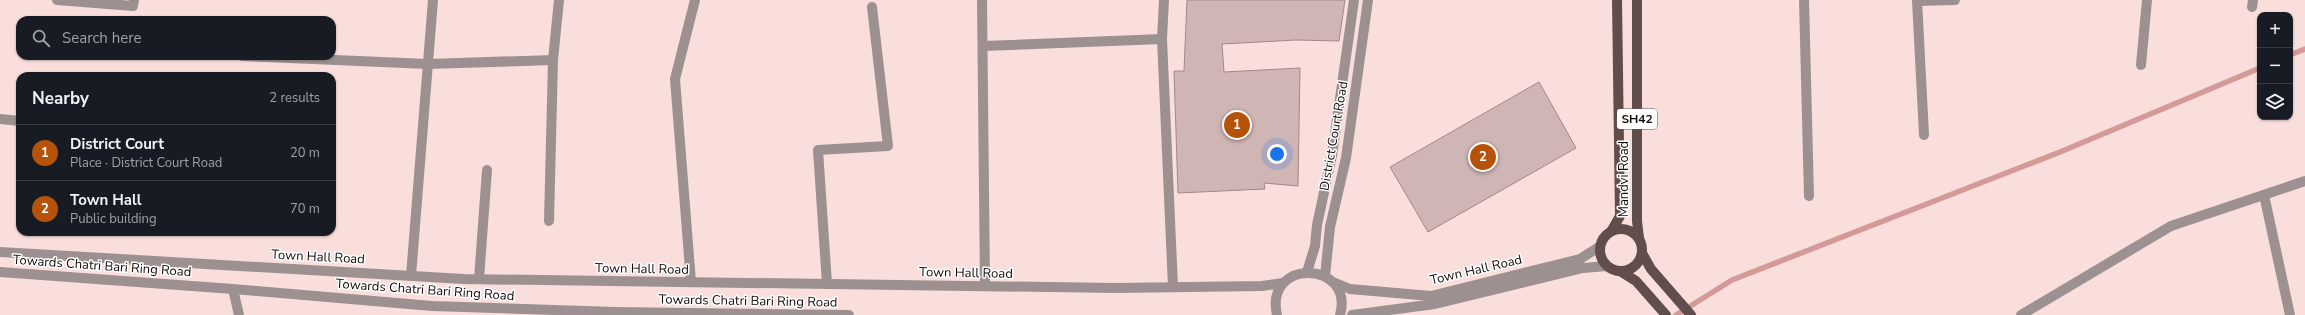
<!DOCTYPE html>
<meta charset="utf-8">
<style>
body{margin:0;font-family:"Nunito Sans",sans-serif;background:#20242c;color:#f1f3f6}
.controls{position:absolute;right:12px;top:12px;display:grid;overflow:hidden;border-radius:8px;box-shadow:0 1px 3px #0004}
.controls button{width:36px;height:36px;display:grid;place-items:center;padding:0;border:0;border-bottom:1px solid #363941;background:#171b24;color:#f1f3f6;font:20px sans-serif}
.you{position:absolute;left:1277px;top:154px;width:14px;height:14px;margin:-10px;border:3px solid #fff;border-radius:50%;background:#1a73e8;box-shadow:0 0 0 6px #1a73e833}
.badge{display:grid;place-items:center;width:26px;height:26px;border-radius:50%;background:#b45309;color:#fff;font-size:13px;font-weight:700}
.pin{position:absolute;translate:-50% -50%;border:2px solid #fff;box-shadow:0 1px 4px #0006}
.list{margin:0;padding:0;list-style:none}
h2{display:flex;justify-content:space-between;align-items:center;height:52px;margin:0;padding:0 16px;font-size:17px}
h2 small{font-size:13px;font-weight:400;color:#9ea1a6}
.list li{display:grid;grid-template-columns:26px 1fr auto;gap:12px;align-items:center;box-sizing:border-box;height:56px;padding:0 16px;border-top:1px solid #363941}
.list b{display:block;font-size:15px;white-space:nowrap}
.list p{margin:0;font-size:13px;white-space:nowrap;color:#9ea1a6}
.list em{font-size:13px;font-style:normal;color:#9ea1a6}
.icon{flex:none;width:22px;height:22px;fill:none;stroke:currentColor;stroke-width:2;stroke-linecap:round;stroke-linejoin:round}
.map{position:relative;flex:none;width:2305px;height:315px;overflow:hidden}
.search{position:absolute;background:#171b24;box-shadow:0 1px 3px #0004;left:16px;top:16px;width:320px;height:44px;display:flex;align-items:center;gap:10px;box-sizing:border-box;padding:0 14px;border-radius:12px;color:#9ea1a6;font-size:15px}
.panel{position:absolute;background:#171b24;box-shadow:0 1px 3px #0004;left:16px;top:72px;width:320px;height:164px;border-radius:12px}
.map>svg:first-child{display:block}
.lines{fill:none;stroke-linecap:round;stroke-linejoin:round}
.stream{stroke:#d39a97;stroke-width:5.5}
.building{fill:#cfb5b4;stroke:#a18987}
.minor{stroke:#9c9190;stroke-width:10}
.tertiary{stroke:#9c9190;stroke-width:10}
.primary{stroke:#604d4c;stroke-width:10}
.labels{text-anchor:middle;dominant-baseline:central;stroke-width:3;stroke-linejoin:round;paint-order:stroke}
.shield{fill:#fff;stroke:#5a5454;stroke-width:1}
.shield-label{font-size:12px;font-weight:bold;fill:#140b0b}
.street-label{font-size:13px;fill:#140b0b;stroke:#fff}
</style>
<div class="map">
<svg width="2305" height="315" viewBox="0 0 2305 315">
<rect width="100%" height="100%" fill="#f9dedc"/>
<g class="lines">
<g class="stream">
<path d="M 2290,55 L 2305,49"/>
<path d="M 1676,315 L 1732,280 L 2060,152 L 2260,68"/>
</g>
</g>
<g class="building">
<path d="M 1187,0 L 1345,0 L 1339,41 L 1296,40 L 1222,44 L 1224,72 L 1300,68 L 1298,186 L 1264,183 L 1265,189 L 1178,193 L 1174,71 L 1184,71 Z"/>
<path d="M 1539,82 L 1576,148 L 1428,232 L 1390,167 Z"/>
</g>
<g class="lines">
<g class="minor">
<path d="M 57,0 L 133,6 L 134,0"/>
<path d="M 982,0 L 985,286"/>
<path d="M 1164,0 L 1162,39 L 1173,287"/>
<path d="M 1804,0 L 1809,196"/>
<path d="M 1917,0 L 1924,135"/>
<path d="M 1917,1 L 1955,0"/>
<path d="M 2252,7 L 2253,0"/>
<path d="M 983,46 L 1162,39"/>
<path d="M 243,56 L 428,64 L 553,60"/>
<path d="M 2141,65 L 2147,0"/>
<path d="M 0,119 L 20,121"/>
<path d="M 2264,195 L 2290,315"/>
<path d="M 549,221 L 553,60 L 559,0"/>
<path d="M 411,276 L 433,0"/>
<path d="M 479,279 L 487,170"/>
<path d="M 691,282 L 675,79 L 695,0"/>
<path d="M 827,284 L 818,150 L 888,146 L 872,7"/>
<path d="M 233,289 L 239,315"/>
<path d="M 2021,315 L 2171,226 L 2305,181"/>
</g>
<g class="tertiary">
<path d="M 0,252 L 464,279 L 1116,288 L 1262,286 L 1283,283"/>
<path d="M 0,272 L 233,289 L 432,306 L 616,312 L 849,315"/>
<path d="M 1307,272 L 1315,246 L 1317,225 L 1332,155 L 1354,0"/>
<path d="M 1325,276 L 1330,227 L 1346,158 L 1368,0"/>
<path d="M 1333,282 L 1350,289 L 1431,296 L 1580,259 L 1599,247"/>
<path d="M 1277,315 C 1264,257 1355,261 1340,315"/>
<path d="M 1352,315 L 1435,304 L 1583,268 L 1607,266"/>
</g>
<g class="primary">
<path d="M 1637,0 L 1637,221 L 1639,238"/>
<circle cx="1621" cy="250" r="21"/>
<path d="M 1612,230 L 1620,216 L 1617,0"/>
<path d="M 1642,253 L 1651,269 L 1691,315"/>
<path d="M 1620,271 L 1636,281 L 1666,315"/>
</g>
</g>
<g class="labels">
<rect class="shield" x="1617" y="109" width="40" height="20" rx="3"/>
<g class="shield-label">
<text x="1637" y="119">SH42</text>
</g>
<g class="street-label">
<text transform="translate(1334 136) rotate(-80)">District Court Road</text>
<text transform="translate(1624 179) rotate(-90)">Mandvi Road</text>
<text transform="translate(318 257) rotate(3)">Town Hall Road</text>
<text transform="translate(102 266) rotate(4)">Towards Chatri Bari Ring Road</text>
<text transform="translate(642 269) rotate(1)">Town Hall Road</text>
<text transform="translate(1476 270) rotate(-13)">Town Hall Road</text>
<text transform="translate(966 273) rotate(1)">Town Hall Road</text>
<text transform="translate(425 290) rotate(4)">Towards Chatri Bari Ring Road</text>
<text transform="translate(748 301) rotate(1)">Towards Chatri Bari Ring Road</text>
</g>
</g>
</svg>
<div class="controls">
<button>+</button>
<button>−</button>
<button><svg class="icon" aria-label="layers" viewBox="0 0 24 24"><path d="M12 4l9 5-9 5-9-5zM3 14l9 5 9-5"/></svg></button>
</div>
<div class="you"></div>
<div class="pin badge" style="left:1237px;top:125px">1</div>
<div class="pin badge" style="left:1483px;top:157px">2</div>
<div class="search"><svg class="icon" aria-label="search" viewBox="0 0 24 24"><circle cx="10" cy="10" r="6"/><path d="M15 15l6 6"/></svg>Search here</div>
<section class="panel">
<h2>Nearby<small>2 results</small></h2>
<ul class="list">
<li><span class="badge">1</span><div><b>District Court</b><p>Place · District Court Road</p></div><em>20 m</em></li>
<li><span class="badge">2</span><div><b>Town Hall</b><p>Public building</p></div><em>70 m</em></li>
</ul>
</section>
</div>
